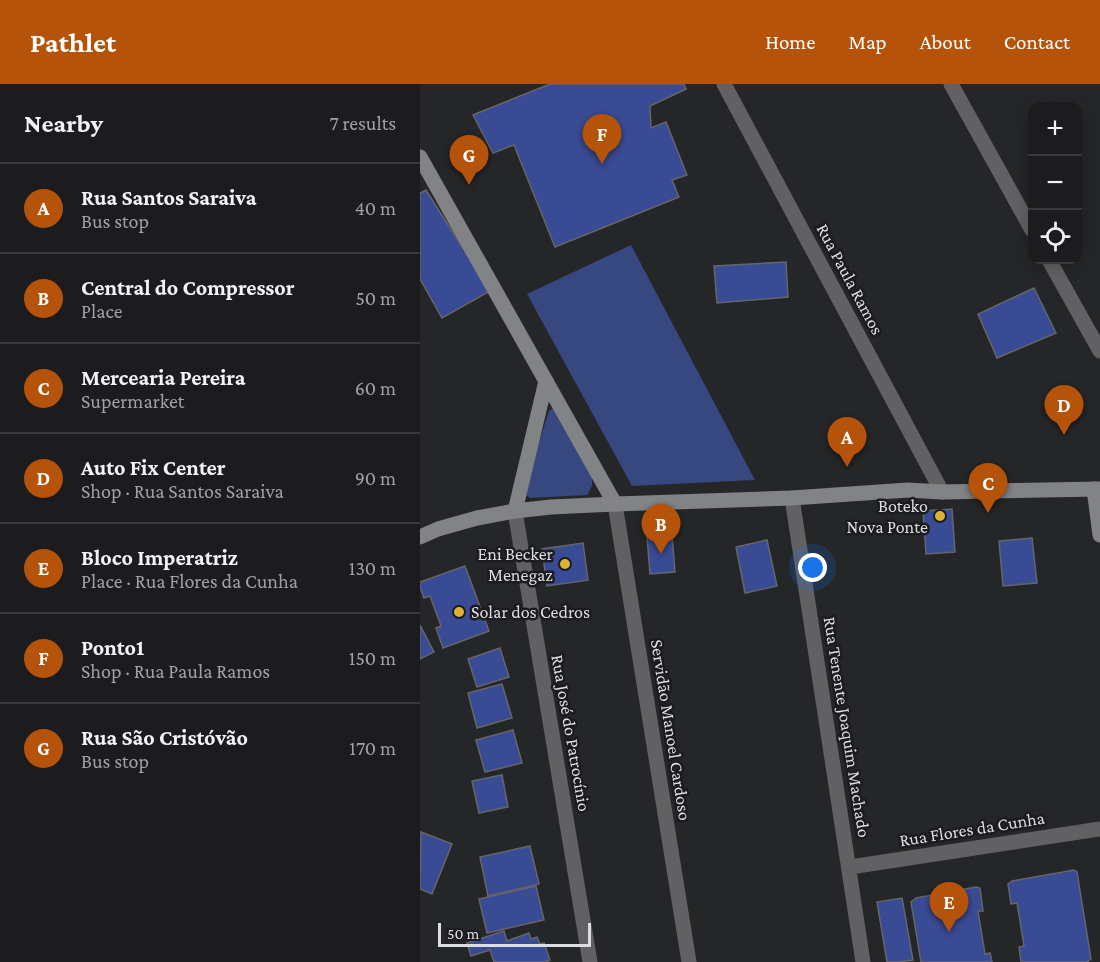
<!DOCTYPE html>
<meta charset="utf-8">
<style>
body{margin:0;font-family:"Crimson Pro",serif;background:#29292b;color:#f1f3f6}
.controls{position:absolute;right:18px;top:18px;display:grid;overflow:hidden;border-radius:12px;box-shadow:0 3px 15px #0003}
.controls button{width:54px;height:54px;display:grid;place-items:center;padding:0;border:0;border-bottom:2px solid #3a3a3c;background:#1c1c1e;color:#f1f3f6;font:30px sans-serif}
.scale{position:absolute;left:18px;bottom:15px;width:153px;box-sizing:border-box;padding-left:6px;border:3px solid #dddedf;border-top:0;font-size:16px;line-height:21px;white-space:nowrap;color:#dddedf;-webkit-text-stroke:4px #1b1c1f;paint-order:stroke}
.you{position:absolute;left:393px;top:484px;width:21px;height:21px;margin:-15px;border:4px solid #fff;border-radius:50%;background:#1a73e8;box-shadow:0 0 0 9px #1a73e833}
.badge{display:grid;place-items:center;width:39px;height:39px;border-radius:50%;background:#b45309;color:#fff;font-size:20px;font-weight:700}
.pin{position:absolute;translate:-50% -50px;filter:drop-shadow(0 2px 3px #0008)}
.pin::after{content:'';position:absolute;top:32px;width:21px;height:18px;background:inherit;clip-path:polygon(0 0,100% 0,50% 100%)}
.list{margin:0;padding:0;list-style:none}
h2{display:flex;justify-content:space-between;align-items:center;height:78px;margin:0;padding:0 24px;font-size:26px}
h2 small{font-size:20px;font-weight:400;color:#a0a1a4}
.list li{display:grid;grid-template-columns:39px 1fr auto;gap:18px;align-items:center;box-sizing:border-box;height:90px;padding:0 24px;border-top:2px solid #3a3a3c}
.list b{display:block;font-size:22px;white-space:nowrap}
.list p{margin:0;font-size:20px;white-space:nowrap;color:#a0a1a4}
.list em{font-size:20px;font-style:normal;color:#a0a1a4}
.icon{flex:none;width:33px;height:33px;fill:none;stroke:currentColor;stroke-width:2;stroke-linecap:round;stroke-linejoin:round}
.map{position:relative;flex:none;width:680px;height:878px;overflow:hidden}
header{display:flex;align-items:center;gap:36px;box-sizing:border-box;height:84px;padding:0 30px;background:#b45309;color:#fff}
header strong{font-size:28px}
nav{display:flex;gap:33px;margin-inline-start:auto;font-size:21px}
main{display:flex}
aside{flex:1;background:#1c1c1e}
.map>svg:first-child{display:block}
.green{fill:#37477f}
.building{fill:#394b95;stroke:#656669;stroke-width:1.5}
.lines{fill:none;stroke-linecap:round;stroke-linejoin:round}
.street{stroke:#616163;stroke-width:15}
.secondary{stroke:#828385;stroke-width:15}
.poi-dot{fill:#dbb333;stroke:#1b1c1f;stroke-width:2}
.labels{text-anchor:middle;dominant-baseline:central;stroke-width:5;stroke-linejoin:round;paint-order:stroke}
.street-label{font-size:18px;fill:#dddedf;stroke:#1b1c1f}
.poi-label{font-size:18px;fill:#dddedf;stroke:#1b1c1f;text-anchor:end}
</style>
<header>
<strong>Pathlet</strong>
<nav><a>Home</a><a>Map</a><a>About</a><a>Contact</a></nav>
</header>
<main>
<aside>
<h2>Nearby<small>7 results</small></h2>
<ul class="list">
<li><span class="badge">A</span><div><b>Rua Santos Saraiva</b><p>Bus stop</p></div><em>40 m</em></li>
<li><span class="badge">B</span><div><b>Central do Compressor</b><p>Place</p></div><em>50 m</em></li>
<li><span class="badge">C</span><div><b>Mercearia Pereira</b><p>Supermarket</p></div><em>60 m</em></li>
<li><span class="badge">D</span><div><b>Auto Fix Center</b><p>Shop · Rua Santos Saraiva</p></div><em>90 m</em></li>
<li><span class="badge">E</span><div><b>Bloco Imperatriz</b><p>Place · Rua Flores da Cunha</p></div><em>130 m</em></li>
<li><span class="badge">F</span><div><b>Ponto1</b><p>Shop · Rua Paula Ramos</p></div><em>150 m</em></li>
<li><span class="badge">G</span><div><b>Rua São Cristóvão</b><p>Bus stop</p></div><em>170 m</em></li>
</ul>
</aside>
<div class="map">
<svg width="680" height="878" viewBox="0 0 680 878">
<rect width="100%" height="100%" fill="#252628"/>
<g class="green">
<path d="M 211,161 L 335,396 L 212,402 L 107,210 Z"/>
<path d="M 135,323 L 172,393 L 172,402 L 167,411 L 110,414 L 105,410 L 104,404 L 129,327 Z"/>
</g>
<g class="building">
<path d="M 130,0 L 264,0 L 266,5 L 230,22 L 231,44 L 246,38 L 267,91 L 252,96 L 259,113 L 135,163 L 94,61 L 73,69 L 53,31 Z"/>
<path d="M 6,106 L 70,207 L 22,234 L 0,195 L 0,109 Z"/>
<path d="M 366,178 L 368,213 L 297,219 L 294,182 Z"/>
<path d="M 614,204 L 636,249 L 577,274 L 558,230 Z"/>
<path d="M 532,425 L 535,468 L 506,470 L 503,427 Z"/>
<path d="M 252,450 L 255,488 L 230,490 L 227,452 Z"/>
<path d="M 612,454 L 617,499 L 583,502 L 579,457 Z"/>
<path d="M 347,456 L 357,502 L 325,509 L 316,463 Z"/>
<path d="M 163,459 L 168,496 L 127,502 L 122,465 Z"/>
<path d="M 45,482 L 69,547 L 23,564 L 16,544 L 21,542 L 10,512 L 4,514 L 0,503 L 0,498 Z"/>
<path d="M 0,541 L 14,568 L 0,575 Z"/>
<path d="M 80,564 L 89,593 L 57,603 L 48,575 Z"/>
<path d="M 82,600 L 92,634 L 57,644 L 48,609 Z"/>
<path d="M 93,646 L 102,679 L 65,688 L 56,656 Z"/>
<path d="M 82,691 L 88,723 L 59,729 L 52,697 Z"/>
<path d="M 1,748 L 32,760 L 12,810 L 0,805 Z"/>
<path d="M 110,762 L 119,800 L 68,812 L 60,773 Z"/>
<path d="M 654,786 L 657,788 L 671,875 L 667,878 L 601,878 L 599,863 L 604,862 L 597,819 L 591,820 L 588,800 L 592,797 Z"/>
<path d="M 116,802 L 124,836 L 67,849 L 59,815 Z"/>
<path d="M 556,803 L 560,804 L 563,827 L 558,827 L 565,870 L 570,869 L 572,878 L 501,878 L 491,818 L 496,814 Z"/>
<path d="M 482,814 L 493,876 L 479,878 L 467,878 L 457,818 Z"/>
<path d="M 84,847 L 87,857 L 109,849 L 111,855 L 117,853 L 120,860 L 124,859 L 130,876 L 125,878 L 74,878 L 70,866 L 51,872 L 47,859 Z"/>
</g>
<g class="lines">
<g class="street">
<path d="M 304,0 L 522,408"/>
<path d="M 531,0 L 612,146"/>
<path d="M 629,176 L 680,267"/>
<path d="M 372,414 L 443,878"/>
<path d="M 195,420 L 269,878"/>
<path d="M 95,427 L 170,878"/>
<path d="M 430,783 L 680,745"/>
</g>
<g class="secondary">
<path d="M 0,73 L 195,420"/>
<path d="M 674,405 L 680,451"/>
<path d="M 95,427 L 126,297"/>
<path d="M 0,453 L 18,445 L 57,434 L 95,427 L 131,423 L 195,420 L 372,414 L 488,406 L 522,408 L 680,405"/>
</g>
</g>
<g class="poi-dot">
<circle cx="520" cy="432" r="6"/>
<circle cx="145" cy="480" r="6"/>
<circle cx="39" cy="528" r="6"/>
</g>
<g class="labels">
<g class="street-label">
<text transform="translate(430 195) rotate(62)">Rua Paula Ramos</text>
<text transform="translate(427 643) rotate(81)">Rua Tenente Joaquim Machado</text>
<text transform="translate(251 646) rotate(81)">Servidão Manoel Cardoso</text>
<text transform="translate(151 649) rotate(80)">Rua José do Patrocínio</text>
<text transform="translate(552 745) rotate(-9)">Rua Flores da Cunha</text>
</g>
<g class="poi-label">
<text x="508" y="422">Boteko<tspan x="508" dy="21">Nova Ponte</tspan></text>
<text x="133" y="470">Eni Becker<tspan x="133" dy="21">Menegaz</tspan></text>
<text x="51" y="528" text-anchor="start">Solar dos Cedros</text>
</g>
</g>
</svg>
<div class="controls">
<button>+</button>
<button>−</button>
<button><svg class="icon" aria-label="locate" viewBox="0 0 24 24"><circle cx="12" cy="12" r="6"/><path d="M12 2v4M12 18v4M2 12h4M18 12h4"/></svg></button>
</div>
<div class="scale">50 m</div>
<div class="you"></div>
<div class="pin badge" style="left:427px;top:383px">A</div>
<div class="pin badge" style="left:241px;top:470px">B</div>
<div class="pin badge" style="left:568px;top:429px">C</div>
<div class="pin badge" style="left:644px;top:351px">D</div>
<div class="pin badge" style="left:529px;top:848px">E</div>
<div class="pin badge" style="left:182px;top:80px">F</div>
<div class="pin badge" style="left:49px;top:101px">G</div>
</div>
</main>
